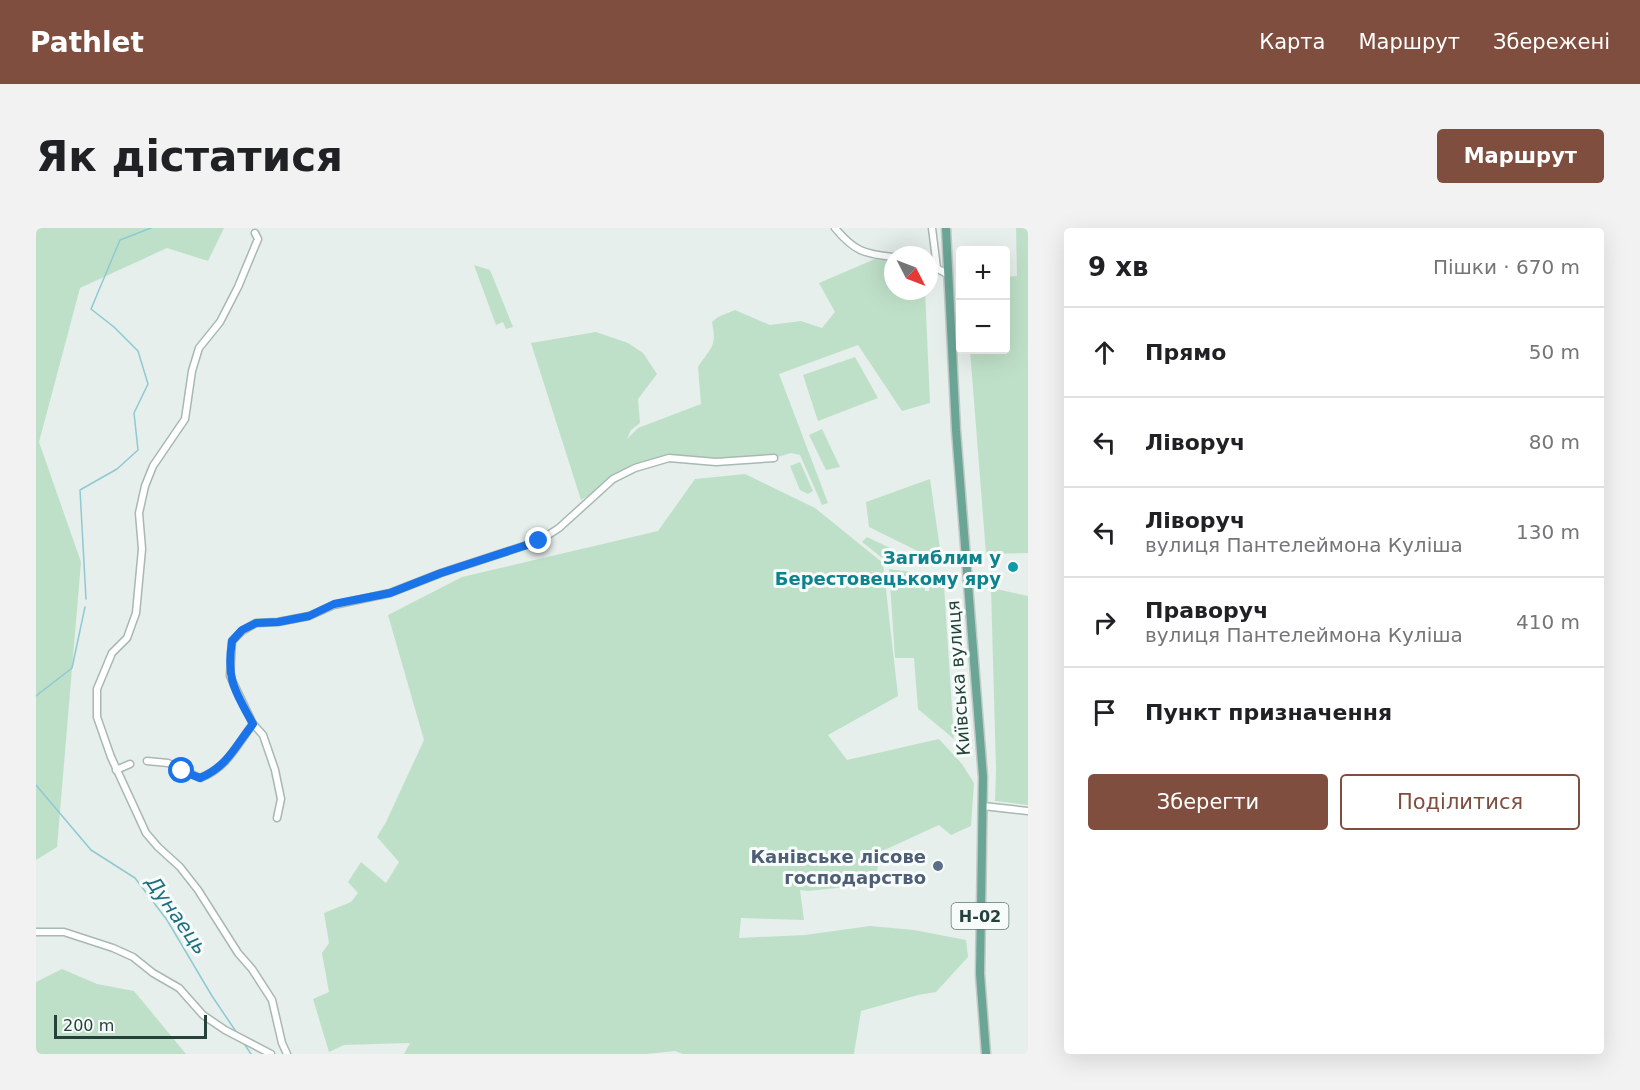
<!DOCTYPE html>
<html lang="uk">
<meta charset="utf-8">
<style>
body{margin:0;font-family:"DejaVu Sans",sans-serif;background:#f2f2f2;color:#202124}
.controls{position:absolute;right:18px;top:18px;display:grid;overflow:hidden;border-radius:6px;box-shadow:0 6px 24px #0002}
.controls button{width:54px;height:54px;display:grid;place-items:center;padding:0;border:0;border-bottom:2px solid #e0e0e0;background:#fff;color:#202124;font:30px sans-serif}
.compass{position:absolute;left:848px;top:18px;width:54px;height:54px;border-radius:50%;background:#fff;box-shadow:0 6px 24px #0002;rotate:132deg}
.scale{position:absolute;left:18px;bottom:15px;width:153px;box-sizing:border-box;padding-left:6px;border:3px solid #24423a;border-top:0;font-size:16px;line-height:21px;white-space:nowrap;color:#24423a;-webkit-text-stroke:4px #f7fbf9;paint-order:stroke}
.stop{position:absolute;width:18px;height:18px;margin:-14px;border:4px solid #1a73e8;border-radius:50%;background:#fff}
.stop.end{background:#1a73e8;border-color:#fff;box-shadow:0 2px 6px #0008}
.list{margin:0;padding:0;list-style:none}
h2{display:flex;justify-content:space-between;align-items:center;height:78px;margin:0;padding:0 24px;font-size:26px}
h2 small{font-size:20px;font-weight:400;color:#757577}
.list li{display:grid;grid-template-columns:39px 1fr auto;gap:18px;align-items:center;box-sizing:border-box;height:90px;padding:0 24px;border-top:2px solid #e0e0e0}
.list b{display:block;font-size:22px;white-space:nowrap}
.list p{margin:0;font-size:20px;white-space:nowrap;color:#757577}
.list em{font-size:20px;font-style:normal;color:#757577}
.actions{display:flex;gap:12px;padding:18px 24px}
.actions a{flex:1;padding:14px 0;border:2px solid #7f4e3f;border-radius:6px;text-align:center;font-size:21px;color:#7f4e3f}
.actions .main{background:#7f4e3f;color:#fff}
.icon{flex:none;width:33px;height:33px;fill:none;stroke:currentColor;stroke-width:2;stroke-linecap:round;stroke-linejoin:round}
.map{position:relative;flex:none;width:992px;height:826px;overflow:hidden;border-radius:6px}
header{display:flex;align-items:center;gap:36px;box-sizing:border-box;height:84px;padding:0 30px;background:#7f4e3f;color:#fff}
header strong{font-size:28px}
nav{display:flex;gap:33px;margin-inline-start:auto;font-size:21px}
.intro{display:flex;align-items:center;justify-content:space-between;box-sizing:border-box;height:144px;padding:0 36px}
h1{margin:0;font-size:42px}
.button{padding:15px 27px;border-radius:6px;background:#7f4e3f;color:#fff;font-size:21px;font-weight:700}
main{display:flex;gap:36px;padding:0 36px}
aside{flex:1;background:#fff;border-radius:6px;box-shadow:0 6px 24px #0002}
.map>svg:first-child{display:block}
.green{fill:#bfe0c8}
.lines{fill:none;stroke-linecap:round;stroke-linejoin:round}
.stream{stroke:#8ec9d4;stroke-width:1.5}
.minor-casing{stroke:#a8b8b2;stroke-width:9}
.major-casing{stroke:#c2cac8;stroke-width:11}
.minor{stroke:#fff;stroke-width:6}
.major{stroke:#6aa596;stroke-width:8}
.route{stroke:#1a73e8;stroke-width:8}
.culture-dot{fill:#0f9aa8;stroke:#f7fbf9;stroke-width:2}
.service-dot{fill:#5c6f8a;stroke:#f7fbf9;stroke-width:2}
.labels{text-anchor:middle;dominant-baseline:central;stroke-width:6;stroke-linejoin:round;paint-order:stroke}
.shield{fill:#f7fbf9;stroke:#637a73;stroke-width:1.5}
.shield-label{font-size:16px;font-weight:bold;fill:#24423a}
.culture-label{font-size:18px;font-weight:bold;fill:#0d838f;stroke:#f7fbf9;text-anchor:end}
.street-label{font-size:18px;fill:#24423a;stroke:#f7fbf9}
.service-label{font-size:18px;font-weight:bold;fill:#4e5e75;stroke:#f7fbf9;text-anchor:end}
.water-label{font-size:20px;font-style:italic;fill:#1c6f80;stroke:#f7fbf9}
</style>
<header>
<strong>Pathlet</strong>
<nav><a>Карта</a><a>Маршрут</a><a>Збережені</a></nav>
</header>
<div class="intro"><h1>Як дістатися</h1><a class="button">Маршрут</a></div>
<main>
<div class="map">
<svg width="992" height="826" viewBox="0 0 992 826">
<rect width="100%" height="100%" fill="#e6efeb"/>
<g class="green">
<path d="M 0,0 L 188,0 L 172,33 L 131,20 L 44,60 L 3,214 L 45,334 L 21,619 L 0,632 Z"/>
<path d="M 980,0 L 992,0 L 992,325 L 950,326 L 934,122 L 969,122 L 970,49 L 981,48 Z"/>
<path d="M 839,31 L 857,32 L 857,63 L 889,63 L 894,175 L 866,183 L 822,117 L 743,146 L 792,275 L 786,277 L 764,227 L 755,225 L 738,230 L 704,233 L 633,231 L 599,240 L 545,272 L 495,115 L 560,104 L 592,115 L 607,125 L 621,146 L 602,171 L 604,195 L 595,202 L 591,211 L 602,200 L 665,176 L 662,139 C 675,119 681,119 676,94 L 682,89 L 699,82 L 734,97 L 765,93 L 786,100 L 799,84 L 783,55 Z"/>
<path d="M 438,37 L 454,42 L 477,99 L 470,101 L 467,94 L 460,97 Z"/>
<path d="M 819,129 L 842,170 L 782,193 L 767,147 Z"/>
<path d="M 786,201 L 804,239 L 790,242 L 773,207 Z"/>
<path d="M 764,234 L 777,263 L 772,266 L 764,262 L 754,238 Z"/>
<path d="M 709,246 L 779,280 L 847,335 L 862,468 L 792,507 L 811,532 L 903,511 L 926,536 L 938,555 L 935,598 L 915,607 L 903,597 L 844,624 L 839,656 L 772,663 L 764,662 L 768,692 L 705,690 L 703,710 L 769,707 L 834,698 L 878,702 L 930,712 L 932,729 L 900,764 L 882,767 L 825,783 L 818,826 L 647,826 L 639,823 L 610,826 L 368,826 L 374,815 L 308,817 L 293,824 L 277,771 L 293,764 L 286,725 L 293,715 L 288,685 L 315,674 L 322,665 L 312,654 L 325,634 L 350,655 L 363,634 L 341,609 L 350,594 L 388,512 L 352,387 L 426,349 L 622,303 L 659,251 Z"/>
<path d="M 894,251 L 906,335 L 833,299 L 830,274 Z"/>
<path d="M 831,309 L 871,328 L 875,339 L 845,329 L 826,314 Z"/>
<path d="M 853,341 L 889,346 L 889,363 L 893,363 L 894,356 L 908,358 L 918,511 L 882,481 L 878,430 L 859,430 Z"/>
<path d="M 955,360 L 992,368 L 992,577 L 959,573 L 960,542 Z"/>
<path d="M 26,741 L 61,756 L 98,763 L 150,826 L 0,826 L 0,754 Z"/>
</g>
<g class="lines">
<g class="stream">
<path d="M 50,371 L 44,262 L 81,241 L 102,222 L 98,185 L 112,156 L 102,123 L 78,99 L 55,81 L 84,12 L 115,0"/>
<path d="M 0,468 L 36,440 L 49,379"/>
<path d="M 0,557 L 55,622 L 99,650 L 131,692 L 176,768 L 201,805"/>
<path d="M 207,814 L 215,826"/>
</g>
<g class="minor-casing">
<g id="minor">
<path d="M 799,0 C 818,23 828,26 857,29"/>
<path d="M 896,0 L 901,40"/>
<path d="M 219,5 L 222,11 L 202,59 L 184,94 L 163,120 L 156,143 L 149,191 L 117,238 L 109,258 L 103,285 L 106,321 L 100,385 L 91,410 L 76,425 L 61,461 L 61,489 L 75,529 L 110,605 L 122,619 L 144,639 L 162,662 L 202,725 L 216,741 L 236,772 L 246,815 L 251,826"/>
<path d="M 893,36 L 913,47"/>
<path d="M 111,533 L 132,535 L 164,550 C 192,539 200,518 217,496"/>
<path d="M 80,542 L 94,536"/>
<path d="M 947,578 L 992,583"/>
<path d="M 241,590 L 245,571 L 239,542 L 227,507 L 217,496 L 194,448 L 196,413 L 206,403 L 220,395 L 242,394 L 273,388 L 298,377 L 354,365 L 405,345 L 503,313 L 523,300 L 577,251 L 599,240 L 633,230 L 680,234 L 738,230"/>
<path d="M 0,704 L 28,704 L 77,720 L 97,729 L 117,745 L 143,760 L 167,787 L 189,802 L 235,826"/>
</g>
</g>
<g class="major-casing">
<path id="major" d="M 910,0 L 920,202 L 947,549 L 944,746 L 950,826"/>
</g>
<use href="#minor" class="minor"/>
<use href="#major" class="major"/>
</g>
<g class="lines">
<path class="route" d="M 146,543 L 164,550 C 192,538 199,518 217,496 C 199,463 190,452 196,413 L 206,402 L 220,395 L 242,394 L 273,388 L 298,376 L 354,365 L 405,345 L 503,313"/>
</g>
<circle class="culture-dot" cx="977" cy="339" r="6"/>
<circle class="service-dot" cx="902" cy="638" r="6"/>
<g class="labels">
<rect class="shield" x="915.5" y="675" width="57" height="26" rx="4.5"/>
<g class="shield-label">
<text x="944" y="688">Н-02</text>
</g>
<g class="culture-label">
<text x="965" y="329">Загиблим у<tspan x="965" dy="21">Берестовецькому яру</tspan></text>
</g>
<g class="street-label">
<text transform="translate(922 450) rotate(-94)">Київська вулиця</text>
</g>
<g class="service-label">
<text x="890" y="628">Канівське лісове<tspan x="890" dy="21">господарство</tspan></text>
</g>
<g class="water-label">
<text transform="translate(141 687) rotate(55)">Дунаець</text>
</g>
</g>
</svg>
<div class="controls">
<button>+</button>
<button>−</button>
</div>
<svg class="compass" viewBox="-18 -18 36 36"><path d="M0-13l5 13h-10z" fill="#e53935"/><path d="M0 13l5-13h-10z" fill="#757577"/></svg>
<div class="scale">200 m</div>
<div class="stop" style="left:146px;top:543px"></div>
<div class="stop end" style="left:503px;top:313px"></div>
</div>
<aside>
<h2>9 хв<small>Пішки · 670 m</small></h2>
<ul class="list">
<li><svg class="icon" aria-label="ahead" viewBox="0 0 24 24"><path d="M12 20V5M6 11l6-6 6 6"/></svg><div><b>Прямо</b></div><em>50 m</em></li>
<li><svg class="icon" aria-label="left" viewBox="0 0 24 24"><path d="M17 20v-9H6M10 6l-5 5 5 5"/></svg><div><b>Ліворуч</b></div><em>80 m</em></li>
<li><svg class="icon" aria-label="left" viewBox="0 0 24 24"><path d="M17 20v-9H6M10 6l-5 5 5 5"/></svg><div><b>Ліворуч</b><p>вулиця Пантелеймона Куліша</p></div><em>130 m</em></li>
<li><svg class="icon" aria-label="right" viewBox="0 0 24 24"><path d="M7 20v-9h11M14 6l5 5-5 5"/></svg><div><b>Праворуч</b><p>вулиця Пантелеймона Куліша</p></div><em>410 m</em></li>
<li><svg class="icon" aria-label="arrive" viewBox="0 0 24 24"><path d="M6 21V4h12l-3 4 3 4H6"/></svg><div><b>Пункт призначення</b></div></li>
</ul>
<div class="actions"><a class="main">Зберегти</a><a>Поділитися</a></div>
</aside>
</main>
